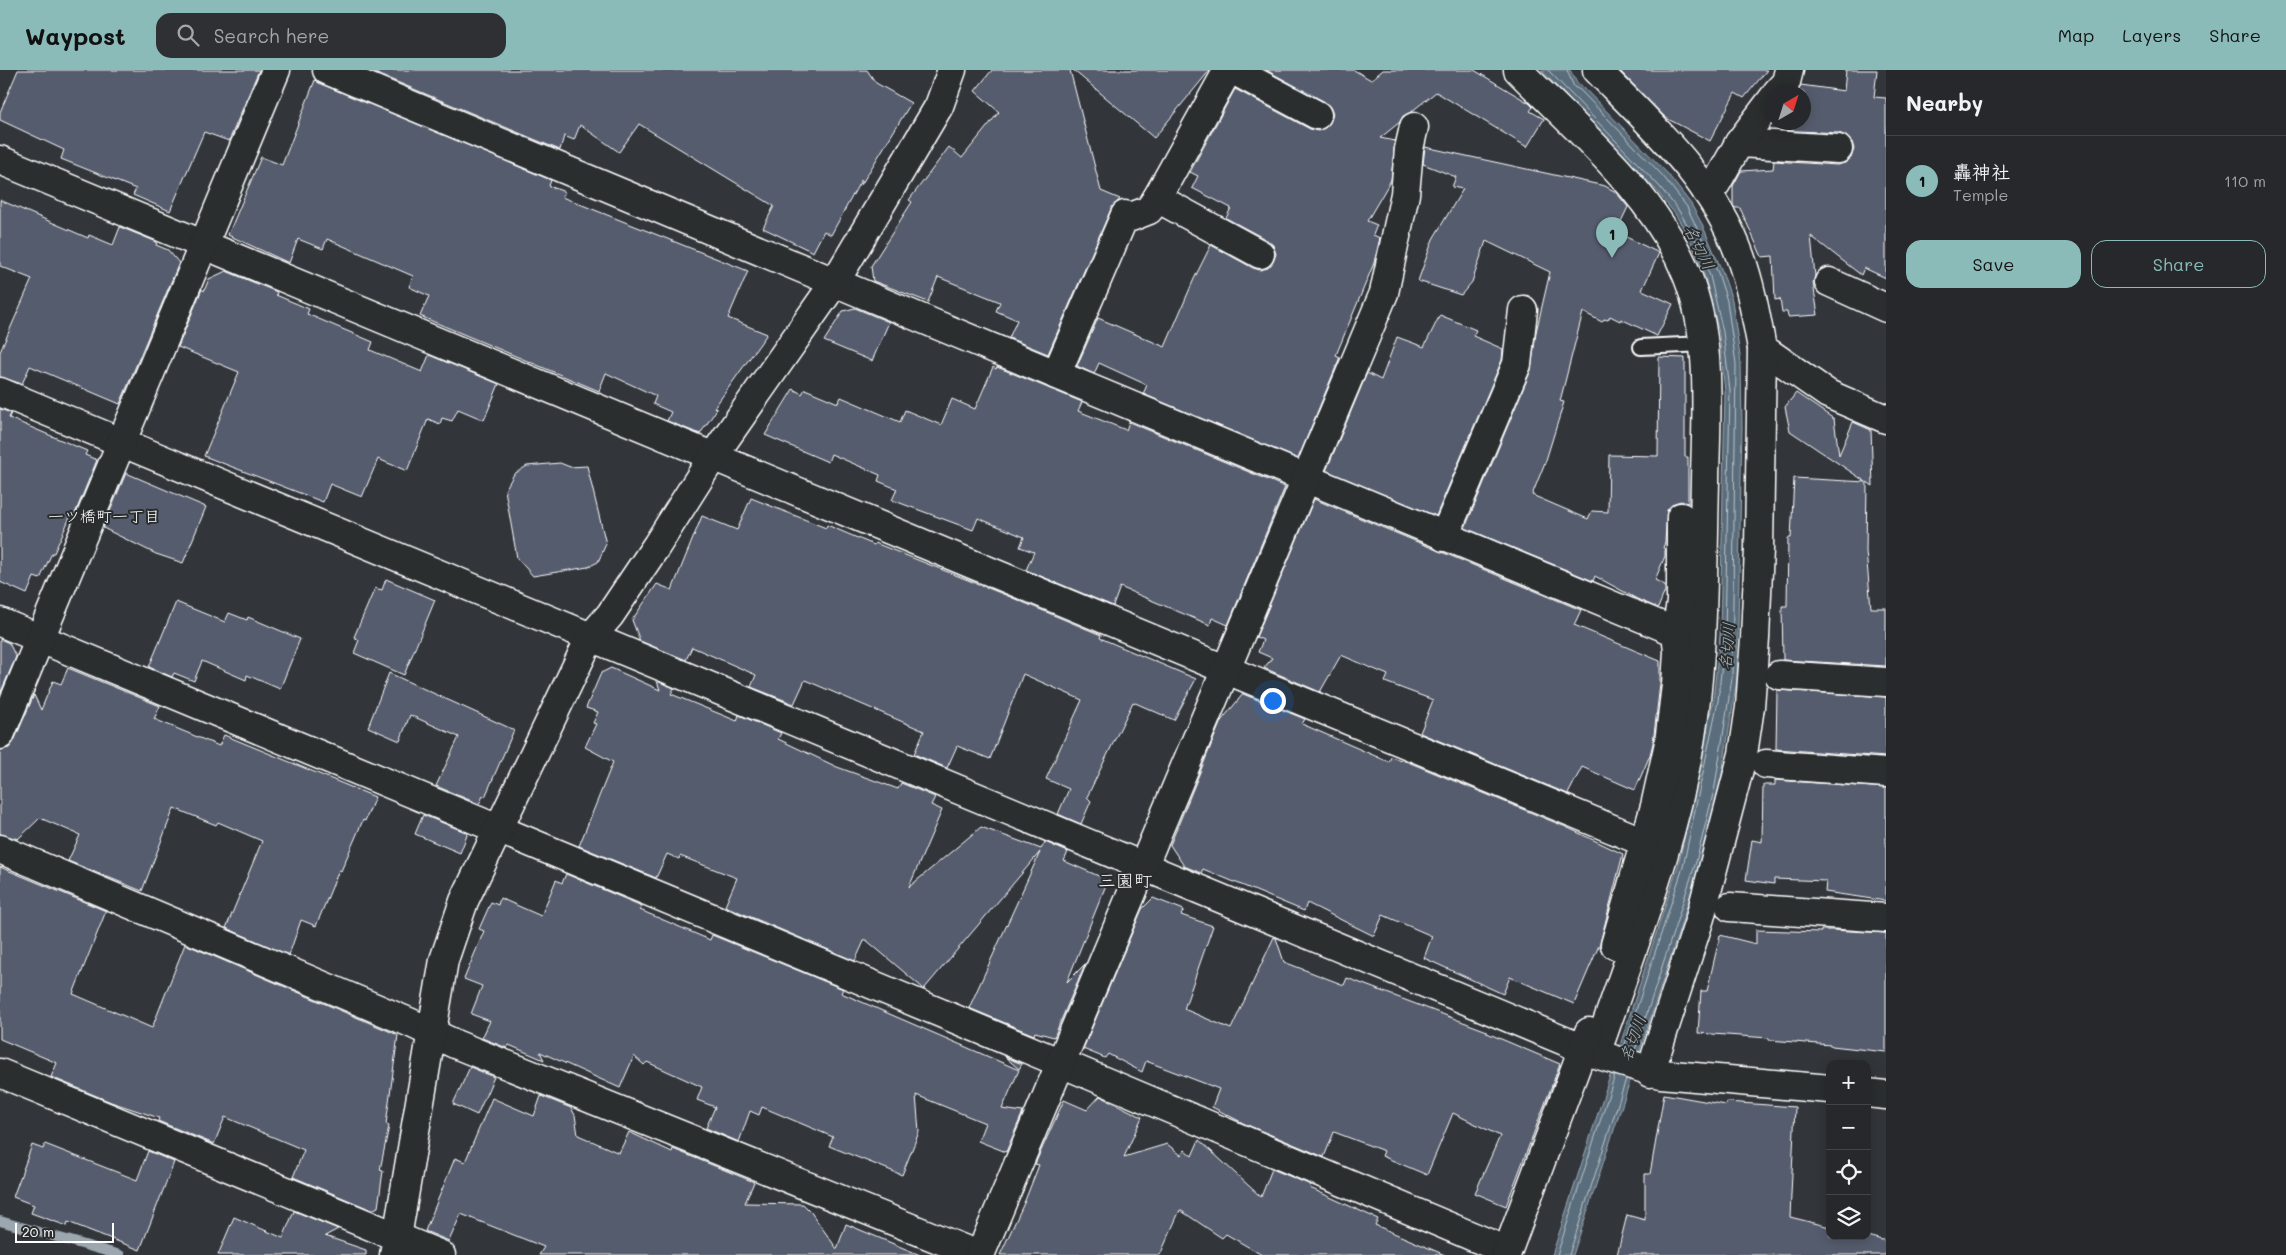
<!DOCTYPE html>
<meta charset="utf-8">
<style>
body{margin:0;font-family:Mali,"Klee One",sans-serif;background:#2e3034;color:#f1f3f6}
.controls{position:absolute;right:15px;bottom:15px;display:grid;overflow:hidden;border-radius:10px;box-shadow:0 2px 12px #0003}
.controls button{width:45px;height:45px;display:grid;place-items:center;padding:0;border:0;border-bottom:1px solid #424448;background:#26282c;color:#f1f3f6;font:25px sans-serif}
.compass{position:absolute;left:1766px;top:15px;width:45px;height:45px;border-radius:50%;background:#26282c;box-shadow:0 2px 12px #0003;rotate:39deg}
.scale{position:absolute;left:15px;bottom:12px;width:99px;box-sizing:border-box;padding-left:5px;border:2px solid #fff;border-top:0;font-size:14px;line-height:18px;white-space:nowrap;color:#fff;-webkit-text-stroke:4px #2a2d2e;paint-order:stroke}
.you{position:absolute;left:1272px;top:630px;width:18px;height:18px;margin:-12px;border:4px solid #fff;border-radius:50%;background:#1a73e8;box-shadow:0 0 0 8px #1a73e833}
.badge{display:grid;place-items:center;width:32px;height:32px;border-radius:50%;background:#8bbbb9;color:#111;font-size:16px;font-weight:700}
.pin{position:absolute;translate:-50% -41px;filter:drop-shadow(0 1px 2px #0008)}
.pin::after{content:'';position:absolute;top:26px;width:18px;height:15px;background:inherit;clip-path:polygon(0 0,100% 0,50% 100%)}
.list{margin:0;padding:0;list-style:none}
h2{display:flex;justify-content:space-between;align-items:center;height:65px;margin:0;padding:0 20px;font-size:21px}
h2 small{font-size:16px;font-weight:400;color:#a4a6a9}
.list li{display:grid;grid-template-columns:32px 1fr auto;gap:15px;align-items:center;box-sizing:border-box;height:90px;padding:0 20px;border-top:1px solid #424448}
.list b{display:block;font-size:19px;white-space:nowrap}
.list p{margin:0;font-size:16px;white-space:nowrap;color:#a4a6a9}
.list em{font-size:16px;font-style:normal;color:#a4a6a9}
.actions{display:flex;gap:10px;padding:15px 20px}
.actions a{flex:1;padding:11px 0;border:1px solid #8bbbb9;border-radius:15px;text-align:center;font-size:18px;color:#8bbbb9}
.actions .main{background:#8bbbb9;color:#111}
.icon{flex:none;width:28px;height:28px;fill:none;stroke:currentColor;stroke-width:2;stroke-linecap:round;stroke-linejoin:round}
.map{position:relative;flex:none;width:1886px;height:1185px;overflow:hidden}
header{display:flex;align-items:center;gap:30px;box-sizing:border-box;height:70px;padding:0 25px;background:#8bbbb9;color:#111}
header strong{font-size:24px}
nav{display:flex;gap:28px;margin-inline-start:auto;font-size:18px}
.search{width:350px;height:45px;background:#2e3034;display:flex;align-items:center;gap:12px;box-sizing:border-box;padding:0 18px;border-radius:15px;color:#a4a6a9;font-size:19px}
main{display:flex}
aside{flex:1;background:#26282c}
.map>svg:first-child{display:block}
.water{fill:#5a6d7b;stroke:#9ca7b0}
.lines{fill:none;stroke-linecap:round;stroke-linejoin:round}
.shore{stroke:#bdc5ca;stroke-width:1}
.stream{stroke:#9ca7b0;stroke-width:10}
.building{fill:#545c6d;stroke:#fff}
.service-casing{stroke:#fff;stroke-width:18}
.minor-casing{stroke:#fff;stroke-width:31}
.tertiary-casing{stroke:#fff;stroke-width:31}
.service{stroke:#2a2d2e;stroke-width:14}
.minor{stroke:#2a2d2e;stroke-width:28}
.tertiary{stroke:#2a2d2e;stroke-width:28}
.labels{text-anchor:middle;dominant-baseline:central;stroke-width:4;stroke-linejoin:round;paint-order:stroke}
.water-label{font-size:16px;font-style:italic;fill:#acb6bd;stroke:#2a2d2e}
.neighbourhood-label{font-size:16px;fill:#fff;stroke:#2a2d2e}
.quarter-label{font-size:18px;fill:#fff;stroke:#2a2d2e}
</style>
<header>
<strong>Waypost</strong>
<div class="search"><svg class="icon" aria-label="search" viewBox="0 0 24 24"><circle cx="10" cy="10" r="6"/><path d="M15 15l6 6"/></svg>Search here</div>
<nav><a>Map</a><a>Layers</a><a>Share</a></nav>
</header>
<main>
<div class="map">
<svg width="1886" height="1185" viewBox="0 0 1886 1185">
<rect width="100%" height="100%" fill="#32363b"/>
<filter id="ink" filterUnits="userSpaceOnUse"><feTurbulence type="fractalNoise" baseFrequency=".02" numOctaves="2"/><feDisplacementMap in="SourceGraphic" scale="10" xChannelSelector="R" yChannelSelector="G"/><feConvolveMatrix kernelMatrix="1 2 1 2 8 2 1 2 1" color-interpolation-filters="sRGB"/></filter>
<g filter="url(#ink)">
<path class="water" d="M 1541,0 L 1570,0 L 1578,14 L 1581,15 L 1667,103 L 1691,134 L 1702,154 L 1722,201 L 1732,230 L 1741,293 L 1742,357 L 1737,609 L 1720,717 L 1701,794 L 1573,1185 L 1552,1185 L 1678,796 L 1697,711 L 1713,630 L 1720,565 L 1725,322 L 1719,263 L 1705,207 L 1690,169 L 1675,144 L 1656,120 Z"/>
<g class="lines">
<g class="shore">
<path d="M 1548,0 L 1660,117 L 1679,141 L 1694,166 L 1710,206 L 1723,262 L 1730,321 L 1725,565 L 1718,631 L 1683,797 L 1624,977"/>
<path d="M 1567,0 L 1574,17 L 1580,20 L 1663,106 L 1687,137 L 1718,203 L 1727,231 L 1736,294 L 1732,608 L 1715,716 L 1696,792 L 1635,980"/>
<path d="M 1557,1185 L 1615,1005"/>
<path d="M 1569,1185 L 1626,1009"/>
</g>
<path class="stream" d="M 0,1151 L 120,1185"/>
</g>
<g class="building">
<path d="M 18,0 L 259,0 L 229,71 L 204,62 L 170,141 L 133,125 L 136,119 L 61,89 L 64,80 L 0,50 L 0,42 Z"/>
<path d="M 368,0 L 867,0 L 876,13 L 911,33 L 861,115 L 861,110 L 831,165 L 824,161 L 813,182 L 763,158 L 774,136 L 639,54 L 619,82 L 580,55 L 574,70 L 564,66 L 560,80 Z"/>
<path d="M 992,0 L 1070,0 L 1101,121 L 1120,129 L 1111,139 L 1048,284 L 1009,268 L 1017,250 L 996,241 L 1000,232 L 938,207 L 928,232 L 873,211 L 871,196 L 912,132 L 909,130 L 949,77 L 962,88 L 999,42 L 975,21 Z"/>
<path d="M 1073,0 L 1210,0 L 1154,68 Z"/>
<path d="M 1266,0 L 1354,0 L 1371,10 L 1383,0 L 1474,0 L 1529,33 L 1533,37 L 1530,41 L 1544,49 L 1527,77 L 1436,22 L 1411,42 L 1403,46 L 1400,52 L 1380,68 L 1395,71 L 1391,110 L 1367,151 L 1377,155 L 1373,165 L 1380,168 L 1374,193 L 1336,285 L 1340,287 L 1298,389 L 1143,324 L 1147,315 L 1099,293 L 1094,304 L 1077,296 L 1098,248 L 1165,277 L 1194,209 L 1211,175 L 1253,198 L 1260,200 L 1268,198 L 1273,192 L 1276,184 L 1273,175 L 1267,170 L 1226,148 L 1231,138 L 1192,118 L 1198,106 L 1190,102 L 1235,19 L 1310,59 L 1318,61 L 1325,58 L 1330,53 L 1333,44 L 1330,37 L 1325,32 Z"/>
<path d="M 1619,0 L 1767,0 L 1744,28 L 1735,23 L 1710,71 L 1666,48 Z"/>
<path d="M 1846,0 L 1877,0 L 1874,27 L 1886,28 L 1886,208 L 1864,198 L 1861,205 L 1811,166 L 1815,206 L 1813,213 L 1818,245 L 1788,247 L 1787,242 L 1782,242 L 1780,229 L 1775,230 L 1773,186 L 1762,187 L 1740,138 L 1735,138 L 1733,135 L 1733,116 L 1741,101 L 1773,99 L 1774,91 L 1837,95 L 1845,93 L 1851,88 L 1854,79 L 1852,72 L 1846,66 L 1839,63 L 1779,60 L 1780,52 L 1804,52 L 1804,22 L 1798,22 L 1801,15 L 1844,21 Z"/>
<path d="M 315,10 L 321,14 L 551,110 L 549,116 L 565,122 L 562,127 L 748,201 L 728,248 L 767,264 L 714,338 L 717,339 L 700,364 L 667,351 L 671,342 L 653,334 L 656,326 L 606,303 L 599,321 L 420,246 L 429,226 L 409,217 L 413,206 L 327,169 L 323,179 L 298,169 L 289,193 L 228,165 L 261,87 L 282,95 Z"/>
<path d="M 1425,77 L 1605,116 L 1616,122 L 1628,137 L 1616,162 L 1659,183 L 1642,220 L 1673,234 L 1657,266 L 1621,249 L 1620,251 L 1610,246 L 1608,250 L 1604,249 L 1602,252 L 1583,242 L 1560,331 L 1564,332 L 1546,390 L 1532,425 L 1588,449 L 1592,441 L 1608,442 L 1609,385 L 1658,386 L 1659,287 L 1685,288 L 1685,387 L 1688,387 L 1688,433 L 1681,431 L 1674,433 L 1667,440 L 1665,472 L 1663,478 L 1665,479 L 1665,486 L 1655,510 L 1665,515 L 1665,521 L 1658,538 L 1637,529 L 1595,506 L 1593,511 L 1465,458 L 1531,300 L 1536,262 L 1550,202 L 1486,171 L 1472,212 L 1461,225 L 1418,211 L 1433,169 L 1463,119 L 1452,117 L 1456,107 L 1423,94 Z"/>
<path d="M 0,130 L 88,168 L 89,165 L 113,175 L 120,157 L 157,172 L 156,175 L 168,180 L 179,193 L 120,334 L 30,296 L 22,314 L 0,307 L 0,282 L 32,209 L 0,196 Z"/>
<path d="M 226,201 L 277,222 L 276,225 L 309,239 L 307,244 L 373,272 L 370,280 L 422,302 L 429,285 L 499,314 L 484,350 L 458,339 L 452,351 L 442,348 L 440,354 L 428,349 L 407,401 L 378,389 L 362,427 L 330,414 L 323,432 L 204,386 L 239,302 L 178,277 L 202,219 L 204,221 L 209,209 Z"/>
<path d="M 855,238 L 889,252 L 872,291 L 824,271 L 843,241 Z"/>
<path d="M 1440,245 L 1476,260 L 1473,266 L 1503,279 L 1502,290 L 1436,446 L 1326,401 L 1367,303 L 1381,310 L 1397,267 L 1424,277 Z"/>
<path d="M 993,297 L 996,299 L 997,297 L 1082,332 L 1078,341 L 1126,360 L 1129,352 L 1285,417 L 1228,555 L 1212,548 L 1210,555 L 1120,517 L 1113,536 L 1026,500 L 1034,482 L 1020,477 L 1024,467 L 978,448 L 973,460 L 892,430 L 897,419 L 878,411 L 880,405 L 831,384 L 828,392 L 765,365 L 793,319 L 802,324 L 805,319 L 838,333 L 841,327 L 900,352 L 905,340 L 941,355 L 952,329 L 975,339 Z"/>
<path d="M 1796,323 L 1834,349 L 1839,385 L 1853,352 L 1871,360 L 1873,416 L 1867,412 L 1866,481 L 1871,538 L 1886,538 L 1886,596 L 1783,590 L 1782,536 L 1787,536 L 1788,468 L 1791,468 L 1794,408 L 1866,412 L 1790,361 L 1785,337 Z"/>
<path d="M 0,339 L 11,343 L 9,348 L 87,381 L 85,385 L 97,390 L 74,446 L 71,445 L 54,483 L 52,483 L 40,509 L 34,507 L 27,524 L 0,512 Z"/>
<path d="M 560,393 L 570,397 L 587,396 L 606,474 L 598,492 L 588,497 L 533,506 L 517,488 L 505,420 L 514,404 L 527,396 Z"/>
<path d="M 126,403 L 206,437 L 183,493 L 156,484 L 103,458 Z"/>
<path d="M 751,428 L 826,458 L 827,455 L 874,475 L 875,473 L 1008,526 L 1101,565 L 1100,568 L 1196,609 L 1174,650 L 1133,632 L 1087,727 L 1091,731 L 1081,754 L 1058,744 L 1069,719 L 1046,709 L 1082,630 L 1023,604 L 990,689 L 957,676 L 947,698 L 914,684 L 924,661 L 805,610 L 794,634 L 751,617 L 756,605 L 692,577 L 686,590 L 640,571 L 632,550 L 657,514 L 672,520 L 702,446 L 737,460 Z"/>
<path d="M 1314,429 L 1581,540 L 1574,555 L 1660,591 L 1660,614 L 1653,673 L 1650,685 L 1635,720 L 1582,697 L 1568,724 L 1420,663 L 1433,630 L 1385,612 L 1388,605 L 1341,585 L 1320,622 L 1264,598 L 1272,588 L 1258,582 L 1263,570 L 1256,567 Z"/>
<path d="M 386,509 L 435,530 L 404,605 L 354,583 L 359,570 L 354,567 L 375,518 L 382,520 Z"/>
<path d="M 176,532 L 225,552 L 229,543 L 247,550 L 248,547 L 300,569 L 280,619 L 247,605 L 246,610 L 202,591 L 194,611 L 174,603 L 172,607 L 149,597 Z"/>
<path d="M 0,569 L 9,573 L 16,587 L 0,624 Z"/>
<path d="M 68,598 L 160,636 L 154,649 L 219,676 L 224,665 L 375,727 L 365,751 L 363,750 L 341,801 L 339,800 L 316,856 L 301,850 L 289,885 L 226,858 L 262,771 L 218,752 L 216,755 L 174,738 L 142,821 L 68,791 L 80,765 L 40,748 L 18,769 L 0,764 L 0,680 L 9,678 L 14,671 L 34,625 L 41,640 L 53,611 L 61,614 Z"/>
<path d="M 611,598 L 660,620 L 657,611 L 674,618 L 671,624 L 737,651 L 739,645 L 781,663 L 778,669 L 837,697 L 898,719 L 901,713 L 935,727 L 931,735 L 942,740 L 909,817 L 981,757 L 1041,779 L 1045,772 L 1068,782 L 1064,791 L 1108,810 L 1067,912 L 1085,894 L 1054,967 L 1035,962 L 1034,965 L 969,938 L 1040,782 L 924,919 L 865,869 L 855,891 L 725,836 L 737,808 L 680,786 L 679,789 L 667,784 L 656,808 L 579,776 L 613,692 L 585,677 L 596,654 L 593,653 L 598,642 L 586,638 L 601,603 Z"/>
<path d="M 389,603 L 514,660 L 485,727 L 483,726 L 479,734 L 436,716 L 459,667 L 410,645 L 400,671 L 368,657 Z"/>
<path d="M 1777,620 L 1886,627 L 1886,687 L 1776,679 Z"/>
<path d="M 1243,624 L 1305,649 L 1302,654 L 1389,692 L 1391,687 L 1408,692 L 1566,757 L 1623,784 L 1600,873 L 1574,934 L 1510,907 L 1503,924 L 1424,888 L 1432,866 L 1383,845 L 1374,866 L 1307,833 L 1304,841 L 1203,799 L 1201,803 L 1184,796 L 1170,775 L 1221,651 Z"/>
<path d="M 1775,710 L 1886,718 L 1886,831 L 1825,822 L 1826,811 L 1774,809 L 1774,814 L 1746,810 L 1752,770 L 1762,772 L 1763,715 L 1775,715 Z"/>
<path d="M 423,745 L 468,763 L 460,783 L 415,764 Z"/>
<path d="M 0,797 L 106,841 L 73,924 L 152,958 L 185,874 L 398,965 L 386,1054 L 389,1056 L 380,1100 L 383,1101 L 378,1137 L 372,1140 L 293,1107 L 304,1080 L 225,1047 L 214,1074 L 158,1051 L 159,1048 L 111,1032 L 51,1007 L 57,993 L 0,969 Z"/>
<path d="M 566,804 L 642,836 L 640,840 L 710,870 L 712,865 L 843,919 L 841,923 L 1019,1000 L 1002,1039 L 1023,1042 L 1006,1082 L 978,1071 L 985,1053 L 916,1025 L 919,1062 L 902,1105 L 829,1076 L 833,1067 L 762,1037 L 759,1045 L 750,1041 L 739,1072 L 706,1058 L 715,1037 L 697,1030 L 702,1017 L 647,992 L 644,995 L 634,986 L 620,1018 L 540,982 L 544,990 L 509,975 L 507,978 L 482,968 L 490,951 L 471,944 L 482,916 L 464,909 L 484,861 L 479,859 L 491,832 L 498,835 L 500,828 L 541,846 L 556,810 L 562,813 Z"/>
<path d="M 1153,828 L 1184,840 L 1181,845 L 1213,856 L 1184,939 L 1231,959 L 1274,867 L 1276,868 L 1284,892 L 1344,915 L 1347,908 L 1487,961 L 1487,963 L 1560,994 L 1506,1136 L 1475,1123 L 1500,1066 L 1453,1043 L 1427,1105 L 1382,1086 L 1384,1081 L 1334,1062 L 1324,1087 L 1245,1054 L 1212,1037 L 1219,1019 L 1146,991 L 1142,1002 L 1108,984 L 1105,988 L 1083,979 L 1142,839 Z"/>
<path d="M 1756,860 L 1821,862 L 1821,860 L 1831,860 L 1886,863 L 1886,982 L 1832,976 L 1831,975 L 1769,970 L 1769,968 L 1698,963 L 1701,921 L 1707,921 L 1720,865 L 1756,874 Z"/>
<path d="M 1005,987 L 1022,994 L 1019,999 Z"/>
<path d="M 470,997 L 494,1007 L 477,1045 L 453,1034 Z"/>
<path d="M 1664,1024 L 1726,1035 L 1727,1032 L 1795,1037 L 1790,1147 L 1830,1157 L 1830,1166 L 1867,1166 L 1886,1171 L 1886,1185 L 1617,1185 L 1627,1145 L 1645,1150 L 1645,1104 L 1650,1104 Z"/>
<path d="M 541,1026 L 571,1038 L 575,1045 L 578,1065 L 619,1083 L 629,1062 L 672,1082 L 673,1079 L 754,1112 L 745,1133 L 803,1134 L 810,1141 L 837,1179 L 846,1154 L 920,1185 L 539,1185 L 544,1177 L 461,1144 L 449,1171 L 425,1161 L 455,1088 L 465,1092 L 492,1028 L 534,1046 Z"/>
<path d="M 1100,1026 L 1142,1047 L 1124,1087 L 1167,1074 L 1181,1085 L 1185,1080 L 1192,1086 L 1199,1070 L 1261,1127 L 1272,1099 L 1311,1115 L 1310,1118 L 1378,1149 L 1375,1155 L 1445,1185 L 1262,1185 L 1226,1164 L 1222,1168 L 1180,1140 L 1160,1185 L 1000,1185 L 1024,1133 L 1039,1095 L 1035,1094 L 1064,1030 L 1087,1040 Z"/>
<path d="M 45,1074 L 137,1110 L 148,1081 L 174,1092 L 140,1180 L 68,1152 L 67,1156 L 31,1143 L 34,1135 L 13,1127 L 32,1075 L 43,1079 Z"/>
<path d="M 294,1141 L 338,1159 L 325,1166 L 366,1180 L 366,1185 L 218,1185 L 234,1147 L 283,1168 Z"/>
</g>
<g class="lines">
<g class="service-casing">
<path id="service" d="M 1641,277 L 1704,274"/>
</g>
<g class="minor-casing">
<g id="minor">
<path d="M 327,0 C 777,187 1225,377 1676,562"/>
<path d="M 1233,0 L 1317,45"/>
<path d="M 1518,0 C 1579,62 1654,123 1687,205 C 1713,270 1706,342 1705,411 C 1703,489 1704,568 1694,646 C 1679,762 1634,874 1596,984"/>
<path d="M 1597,0 C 1652,56 1713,110 1740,186 C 1751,216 1756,247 1762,278 L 1828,324 L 1886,349"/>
<path d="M 1777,22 L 1786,12 L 1789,0"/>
<path d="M 1739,73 L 1838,79"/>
<path d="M 0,90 C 548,317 1095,547 1644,772"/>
<path d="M 1706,121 L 1716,114 L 1739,73 L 1774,27"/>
<path d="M 1157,128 L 1228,0"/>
<path d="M 1829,212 L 1886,238"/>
<path d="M 1056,305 L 1125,145 L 1131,147 L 1149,140 L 1157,128 L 1260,184"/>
<path d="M 0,322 L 1596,984 L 1661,1004 L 1830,1019"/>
<path d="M 1444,467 L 1517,294 L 1523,240"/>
<path d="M 0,552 L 1061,993 L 1507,1181"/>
<path d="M 1779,605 L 1886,612"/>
<path d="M 0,665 L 276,0"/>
<path d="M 1766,694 L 1886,703"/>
<path d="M 0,779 L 411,953 L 455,974 L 978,1185"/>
<path d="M 1730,837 L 1886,848"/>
<path d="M 1615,875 L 1655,736 L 1669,673 L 1676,615 L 1678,581 L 1676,562 L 1681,532 L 1681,447"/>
<path d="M 0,1003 L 441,1185"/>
<path d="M 1650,1003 L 1700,848 L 1743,684 L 1750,637 L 1755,568 L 1759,479 L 1762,278"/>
<path d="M 1867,1023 L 1886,1025"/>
<path d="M 980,1185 L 1384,223 L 1405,124 L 1409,79 L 1414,57"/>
<path d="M 1506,1185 L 1589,962"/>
</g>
</g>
<g class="tertiary-casing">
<path id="tertiary" d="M 394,1185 L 444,890 L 464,831 L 590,568 L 610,545 L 657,475 L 714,385 L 835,212 L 939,36 L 952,0"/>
</g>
<use href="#service" class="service"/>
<use href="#minor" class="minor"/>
<use href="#tertiary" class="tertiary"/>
</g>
</g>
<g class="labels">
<g class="water-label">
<text transform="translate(1700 177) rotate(64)">名切川</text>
<text transform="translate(1726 576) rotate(-85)">名切川</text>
<text transform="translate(1632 968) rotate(-70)">名切川</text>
</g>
<g class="neighbourhood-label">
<text x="104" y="445">一ツ橋町一丁目</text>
</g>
<g class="quarter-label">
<text x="1125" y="810">三園町</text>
</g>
</g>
</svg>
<div class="controls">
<button>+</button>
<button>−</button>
<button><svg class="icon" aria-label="locate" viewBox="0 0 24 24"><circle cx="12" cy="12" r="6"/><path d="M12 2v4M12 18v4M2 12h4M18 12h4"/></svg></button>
<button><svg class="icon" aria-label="layers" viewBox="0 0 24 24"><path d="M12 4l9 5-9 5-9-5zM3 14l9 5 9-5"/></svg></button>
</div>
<svg class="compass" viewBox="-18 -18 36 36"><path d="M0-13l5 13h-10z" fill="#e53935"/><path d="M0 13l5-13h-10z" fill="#a4a6a9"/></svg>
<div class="scale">20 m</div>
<div class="you"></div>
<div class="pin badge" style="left:1612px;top:188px">1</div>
</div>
<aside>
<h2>Nearby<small></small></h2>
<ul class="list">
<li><span class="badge">1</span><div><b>轟神社</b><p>Temple</p></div><em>110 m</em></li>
</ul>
<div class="actions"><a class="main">Save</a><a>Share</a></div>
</aside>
</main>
